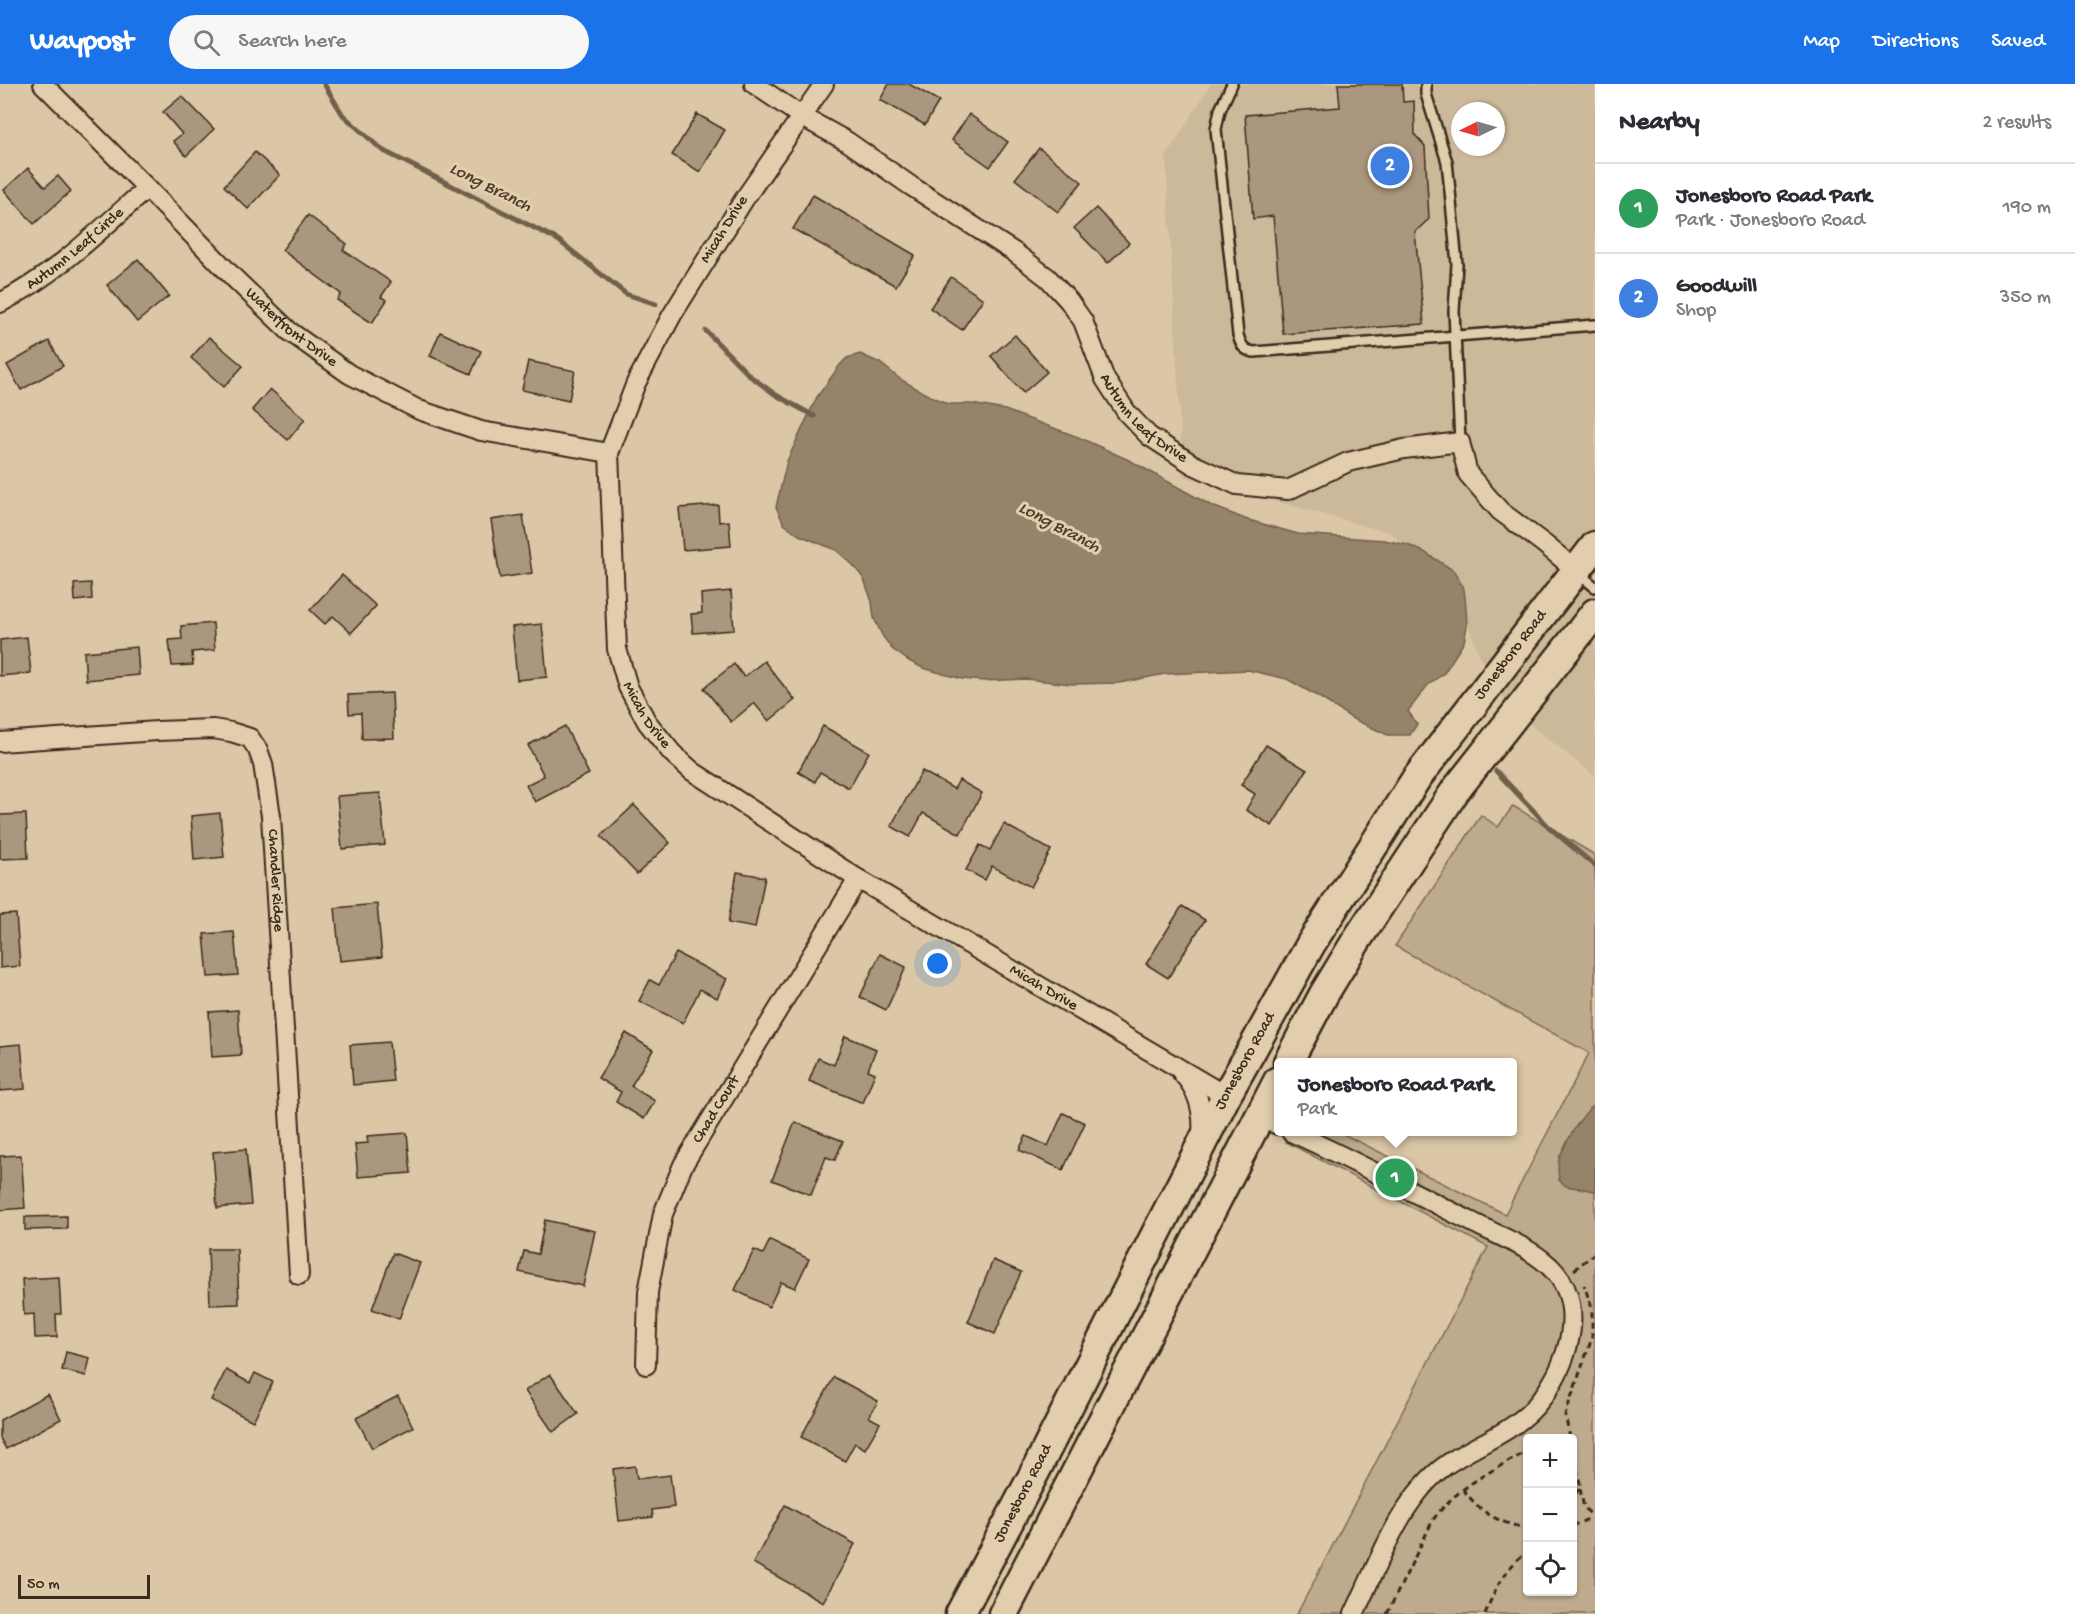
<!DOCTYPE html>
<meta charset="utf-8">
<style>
body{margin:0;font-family:"Gochi Hand",sans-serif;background:#f7f7f7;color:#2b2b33}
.controls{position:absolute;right:18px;bottom:18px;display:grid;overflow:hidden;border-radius:6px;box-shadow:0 2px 4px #0004}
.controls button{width:54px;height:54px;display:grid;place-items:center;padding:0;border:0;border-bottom:2px solid #e1e1e2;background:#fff;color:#2b2b33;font:30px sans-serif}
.compass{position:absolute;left:1451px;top:18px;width:54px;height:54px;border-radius:50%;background:#fff;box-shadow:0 2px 4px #0004;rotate:265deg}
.scale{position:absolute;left:18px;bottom:15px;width:132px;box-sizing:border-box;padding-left:6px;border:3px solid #3b2a1e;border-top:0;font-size:16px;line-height:21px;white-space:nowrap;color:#3b2a1e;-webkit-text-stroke:4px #e2ceac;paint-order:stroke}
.you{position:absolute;left:938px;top:880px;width:21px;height:21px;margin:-15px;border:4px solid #fff;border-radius:50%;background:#1a73e8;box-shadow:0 0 0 9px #1a73e833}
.badge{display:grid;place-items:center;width:39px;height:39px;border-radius:50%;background:#1a73e8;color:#fff;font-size:20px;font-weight:700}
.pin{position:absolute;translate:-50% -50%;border:3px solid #fff;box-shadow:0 2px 6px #0006}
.popup{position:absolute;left:1274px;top:974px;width:243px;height:78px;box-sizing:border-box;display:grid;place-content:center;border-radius:6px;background:#fff;filter:drop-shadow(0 2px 4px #0005);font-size:20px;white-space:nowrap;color:#7c7c81}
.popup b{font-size:22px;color:#2b2b33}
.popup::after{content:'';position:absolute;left:50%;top:100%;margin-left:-12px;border:12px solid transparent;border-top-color:#fff}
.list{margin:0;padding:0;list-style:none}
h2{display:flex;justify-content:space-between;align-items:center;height:78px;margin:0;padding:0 24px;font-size:26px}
h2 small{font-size:20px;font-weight:400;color:#7c7c81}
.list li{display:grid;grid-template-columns:39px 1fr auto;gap:18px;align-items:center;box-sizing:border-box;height:90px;padding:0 24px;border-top:2px solid #e1e1e2}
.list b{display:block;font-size:22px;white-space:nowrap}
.list p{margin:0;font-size:20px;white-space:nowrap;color:#7c7c81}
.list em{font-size:20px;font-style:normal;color:#7c7c81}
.icon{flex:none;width:33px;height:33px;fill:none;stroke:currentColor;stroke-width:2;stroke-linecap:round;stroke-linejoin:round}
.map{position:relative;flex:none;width:1595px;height:1530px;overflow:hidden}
header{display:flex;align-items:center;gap:36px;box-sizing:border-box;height:84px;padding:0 30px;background:#1a73e8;color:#fff}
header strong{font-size:28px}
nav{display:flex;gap:33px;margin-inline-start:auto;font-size:21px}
.search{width:420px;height:54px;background:#f7f7f7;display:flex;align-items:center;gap:15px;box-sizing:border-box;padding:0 21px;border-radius:33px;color:#7c7c81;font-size:22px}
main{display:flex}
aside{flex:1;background:#fff}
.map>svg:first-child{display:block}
.built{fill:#ccb99a;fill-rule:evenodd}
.green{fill:#beaa8d;stroke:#7c6a56;stroke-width:1.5;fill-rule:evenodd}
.water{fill:#95836a;stroke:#715f4c;stroke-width:1.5}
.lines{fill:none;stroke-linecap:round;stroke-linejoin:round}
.stream{stroke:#715f4c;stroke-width:5}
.building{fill:#aa977d;stroke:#3b2a1e;stroke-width:1.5}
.service-casing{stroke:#3b2a1e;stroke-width:14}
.minor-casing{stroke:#3b2a1e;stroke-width:22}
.primary-casing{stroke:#3b2a1e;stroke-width:33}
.path{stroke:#3b2a1e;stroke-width:3;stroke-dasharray:6 4.5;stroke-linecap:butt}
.service{stroke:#e2ceac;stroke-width:9}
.minor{stroke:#e2ceac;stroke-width:18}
.primary{stroke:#e2ceac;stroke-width:28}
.labels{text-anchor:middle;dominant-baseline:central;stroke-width:6;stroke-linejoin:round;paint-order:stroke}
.street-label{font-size:16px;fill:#3b2a1e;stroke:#e2ceac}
.water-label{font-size:18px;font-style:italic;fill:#4d3c2d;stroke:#e2ceac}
</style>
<header>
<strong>Waypost</strong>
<div class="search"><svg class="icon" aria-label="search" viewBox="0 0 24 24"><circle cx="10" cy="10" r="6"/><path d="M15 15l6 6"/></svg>Search here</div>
<nav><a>Map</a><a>Directions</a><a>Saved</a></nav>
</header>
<main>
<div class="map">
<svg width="1595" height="1530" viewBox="0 0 1595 1530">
<rect width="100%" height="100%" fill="#dbc7a6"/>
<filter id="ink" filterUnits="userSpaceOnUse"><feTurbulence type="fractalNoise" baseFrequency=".0167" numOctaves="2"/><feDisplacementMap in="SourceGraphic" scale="12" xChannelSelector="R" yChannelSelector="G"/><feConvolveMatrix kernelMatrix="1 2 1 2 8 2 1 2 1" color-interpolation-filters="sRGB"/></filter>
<g filter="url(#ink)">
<path class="built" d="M 1211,0 L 1595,0 L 1595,692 L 1511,625 L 1483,580 L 1453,502 L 1391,449 L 1183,392 L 1166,72 ZM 1460,27 L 1496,27 L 1496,63 L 1460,63 Z"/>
<path class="green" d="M 1513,722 L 1595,771 L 1595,1530 L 1297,1530 L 1488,1163 L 1286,1058 L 1292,1048 L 1339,1048 L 1505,1130 L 1589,969 L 1395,862 L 1481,731 L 1498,743 ZM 1528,1354 L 1572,1354 L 1572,1508 L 1528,1508 Z"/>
<g class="water">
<path d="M 860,270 L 880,279 L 900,295 L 926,310 L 949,320 L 972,320 L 1005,326 L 1078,353 L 1131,377 L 1210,421 L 1245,435 L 1298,450 L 1384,456 L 1408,461 L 1424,468 L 1453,486 L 1464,505 L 1466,524 L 1467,542 L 1464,558 L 1444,589 L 1428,601 L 1408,627 L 1417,640 L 1410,651 L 1388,651 L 1353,635 L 1319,613 L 1287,595 L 1248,586 L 1165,590 L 1119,599 L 1071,600 L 1026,595 L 984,597 L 962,595 L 923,584 L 909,577 L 892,565 L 882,551 L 874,534 L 872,518 L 864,495 L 853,481 L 836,466 L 799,451 L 784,440 L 776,423 L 787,377 L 817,313 L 840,281 L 847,274 Z"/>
<path d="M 1595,1020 L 1595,1107 L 1566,1102 L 1559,1096 C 1558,1088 1557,1079 1560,1072 C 1567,1056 1582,1029 1595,1020 Z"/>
</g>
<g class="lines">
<g class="stream">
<path d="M 324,0 L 343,31 L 382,66 L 558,156 L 626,210 L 656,220"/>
<path d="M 706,247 L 750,292 L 776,311 L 814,332"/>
<path d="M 1496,687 L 1549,743 L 1595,782"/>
</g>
</g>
<g class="building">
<path d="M 889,0 L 909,0 L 939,17 L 925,41 L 880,16 Z"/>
<path d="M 1338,0 L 1402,0 L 1403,18 L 1414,17 L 1415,51 L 1425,62 L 1429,135 L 1415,148 L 1424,240 L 1283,250 L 1273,132 L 1253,135 L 1245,31 L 1340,23 Z"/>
<path d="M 182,12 L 214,45 L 186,72 L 173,57 L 182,50 L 163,28 Z"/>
<path d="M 697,30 L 725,46 L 700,88 L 672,71 Z"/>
<path d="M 969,30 L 1008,58 L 990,83 L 952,56 Z"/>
<path d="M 1039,64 L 1082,98 L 1058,128 L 1015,95 Z"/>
<path d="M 255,68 L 280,91 L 248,125 L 224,102 Z"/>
<path d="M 28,84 L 45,103 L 58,92 L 71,107 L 34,140 L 4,106 Z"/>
<path d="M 813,111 L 915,171 L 896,202 L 793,145 Z"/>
<path d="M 1096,124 L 1129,159 L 1108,179 L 1074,144 Z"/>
<path d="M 308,131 L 347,160 L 343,166 L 391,198 L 381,213 L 387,216 L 372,239 L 337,216 L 341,210 L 282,166 Z"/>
<path d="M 138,175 L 169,212 L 137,238 L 107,201 Z"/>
<path d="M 951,193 L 983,215 L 962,246 L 930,224 Z"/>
<path d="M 440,248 L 481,267 L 471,290 L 430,272 Z"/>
<path d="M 1015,251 L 1047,288 L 1023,309 L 991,272 Z"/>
<path d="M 209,253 L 243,282 L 224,303 L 191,274 Z"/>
<path d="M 49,257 L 63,282 L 21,306 L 7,281 Z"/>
<path d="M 528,277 L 575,287 L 569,316 L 522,306 Z"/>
<path d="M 270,305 L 305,335 L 288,356 L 252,326 Z"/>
<path d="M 718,421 L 719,438 L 729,437 L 731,462 L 683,466 L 679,424 Z"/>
<path d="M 523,431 L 532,489 L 500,494 L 491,436 Z"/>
<path d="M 342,491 L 376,522 L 351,549 L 333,532 L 325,540 L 310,526 Z"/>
<path d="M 91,499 L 92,515 L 75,517 L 74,500 Z"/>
<path d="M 731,507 L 734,546 L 693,549 L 691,530 L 702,529 L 701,510 Z"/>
<path d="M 213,539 L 215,566 L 192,568 L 193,581 L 172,582 L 169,556 L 182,555 L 181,542 Z"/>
<path d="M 542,540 L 547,593 L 517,596 L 512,543 Z"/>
<path d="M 27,553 L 31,589 L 0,592 L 0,556 Z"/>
<path d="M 137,563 L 139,591 L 86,596 L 84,568 Z"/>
<path d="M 764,577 L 795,616 L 769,637 L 754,619 L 731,638 L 704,604 L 734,580 L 744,593 Z"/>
<path d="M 392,609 L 394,654 L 362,655 L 361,629 L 349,630 L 348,611 Z"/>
<path d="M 565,642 L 589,690 L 535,718 L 526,701 L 544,692 L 528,661 Z"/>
<path d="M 823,642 L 869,668 L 849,704 L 820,688 L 815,698 L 798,688 Z"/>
<path d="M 1266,661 L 1307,686 L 1272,742 L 1246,726 L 1255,710 L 1241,701 Z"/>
<path d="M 922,687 L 954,705 L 959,696 L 982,709 L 960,750 L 923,729 L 910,753 L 891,742 Z"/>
<path d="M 380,709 L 385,761 L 342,765 L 337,712 Z"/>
<path d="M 634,721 L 670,759 L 637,790 L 601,752 Z"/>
<path d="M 220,729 L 224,773 L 194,776 L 191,732 Z"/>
<path d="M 26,730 L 28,774 L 0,775 L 0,731 Z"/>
<path d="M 1004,740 L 1051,766 L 1031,803 L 992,782 L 985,796 L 966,786 L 980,761 L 990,766 Z"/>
<path d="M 737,788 L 765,793 L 755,844 L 728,839 Z"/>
<path d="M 377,820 L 382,873 L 340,877 L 335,824 Z"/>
<path d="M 1182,822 L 1205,836 L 1168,894 L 1146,880 Z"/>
<path d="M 16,830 L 20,882 L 0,884 L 0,831 Z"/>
<path d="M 234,848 L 238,891 L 208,893 L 204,850 Z"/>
<path d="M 676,869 L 727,895 L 717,914 L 700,905 L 683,939 L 639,917 L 650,896 L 659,901 Z"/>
<path d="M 880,870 L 906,883 L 886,926 L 860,913 Z"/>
<path d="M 238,926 L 241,971 L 212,973 L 209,928 Z"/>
<path d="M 626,949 L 653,966 L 631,1002 L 655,1017 L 644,1035 L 616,1018 L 621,1008 L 598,994 Z"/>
<path d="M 845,952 L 876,965 L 868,986 L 875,989 L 863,1019 L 809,997 L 818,974 L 834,981 Z"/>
<path d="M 389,958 L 393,997 L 353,1001 L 350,961 Z"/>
<path d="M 21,960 L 25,1005 L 0,1007 L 0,962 Z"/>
<path d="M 1063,1029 L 1085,1039 L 1063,1086 L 1019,1066 L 1026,1052 L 1048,1062 Z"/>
<path d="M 795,1038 L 843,1057 L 835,1076 L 826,1073 L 811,1111 L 772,1096 Z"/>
<path d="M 407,1049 L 411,1089 L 358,1093 L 355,1060 L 368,1059 L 367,1052 Z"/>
<path d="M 246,1065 L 251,1121 L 217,1124 L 213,1068 Z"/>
<path d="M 21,1071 L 25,1124 L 0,1126 L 0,1072 Z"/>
<path d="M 67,1132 L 67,1145 L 25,1146 L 25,1133 Z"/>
<path d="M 545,1136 L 595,1147 L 583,1202 L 519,1188 L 524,1167 L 538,1170 Z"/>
<path d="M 770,1156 L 809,1175 L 795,1204 L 781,1198 L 769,1223 L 735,1206 L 754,1166 L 763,1170 Z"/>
<path d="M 208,1165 L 237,1165 L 239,1220 L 210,1221 Z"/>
<path d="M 393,1169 L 420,1179 L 399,1235 L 372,1225 Z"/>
<path d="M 993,1176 L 1021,1188 L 995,1250 L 968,1238 Z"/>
<path d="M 59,1193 L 61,1230 L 56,1230 L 57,1253 L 35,1254 L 34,1230 L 24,1231 L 22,1195 Z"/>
<path d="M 66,1268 L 90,1274 L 86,1292 L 62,1286 Z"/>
<path d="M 226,1286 L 250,1299 L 255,1289 L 273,1298 L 253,1337 L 211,1316 Z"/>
<path d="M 550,1290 L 578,1330 L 553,1348 L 525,1307 Z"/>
<path d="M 834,1293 L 878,1317 L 869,1333 L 880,1339 L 865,1365 L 855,1359 L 845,1377 L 801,1353 Z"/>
<path d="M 48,1310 L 61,1335 L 6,1365 L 0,1354 L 0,1336 Z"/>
<path d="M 398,1312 L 413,1343 L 372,1364 L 356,1334 Z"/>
<path d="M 635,1382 L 637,1395 L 670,1391 L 674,1423 L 652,1426 L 653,1433 L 619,1437 L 613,1385 Z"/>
<path d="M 785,1421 L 855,1460 L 823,1518 L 753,1479 Z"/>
</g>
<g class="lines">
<g class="service-casing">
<g id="service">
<path d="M 1232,0 L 1220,26 L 1216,45 L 1238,251 C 1241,261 1243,266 1254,268 L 1595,241"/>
<path d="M 1426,0 L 1426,10 L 1447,78 L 1450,107 L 1457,180 L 1454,227 L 1460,358"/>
<path d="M 1578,489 L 1595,503"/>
</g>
</g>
<g class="minor-casing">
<g id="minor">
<path id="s1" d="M 43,0 L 147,104 L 235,195 L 289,247 L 349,290 L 419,326 L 481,347 L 609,369"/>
<path id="s2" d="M 754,0 L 801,32 L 848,58 L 911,102 L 1014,168 L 1048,194 L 1069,217 L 1083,237 L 1105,295 L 1127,329 L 1149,352 L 1192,380 L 1237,401 L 1288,406 L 1348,378 L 1404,365 L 1460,358 L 1468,390 L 1500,427 L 1543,459 L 1576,486"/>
<path id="s3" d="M 824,0 L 745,114 L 672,231 L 636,299 L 609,369 L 617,565 L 628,603 L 647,638 L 672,669 L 692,687 L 858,795 L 1226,1012"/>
<path id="s4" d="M 0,219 C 55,191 101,145 147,104"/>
<path id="s5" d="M 0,658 L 157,647 L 213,645 L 231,648 L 250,654 L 258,666 L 263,680 L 271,732 L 299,1191"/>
<path d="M 1182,989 C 1199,1007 1204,1029 1202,1052"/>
<path d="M 1259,1033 L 1278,1041"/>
<path d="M 1291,1048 C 1352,1075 1410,1107 1470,1137 C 1498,1152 1534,1164 1555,1188 C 1590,1228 1563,1295 1530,1328 C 1506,1351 1473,1362 1446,1381 C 1400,1414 1378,1481 1354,1530"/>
<path id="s6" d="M 646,1281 L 648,1208 L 663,1130 L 683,1081 L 858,795"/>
</g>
</g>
<g class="primary-casing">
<g id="primary">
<path d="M 1288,978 L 1324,910 L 1358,854 L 1455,707 L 1595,529"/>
<path id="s7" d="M 960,1530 L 1036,1386 L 1226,1012 L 1312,858 L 1416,695 L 1595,462"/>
<path d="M 1003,1530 L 1278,997"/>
</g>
</g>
<g class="path">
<path d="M 1574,1186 L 1595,1169"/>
<path d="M 1570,1354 L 1565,1331 L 1592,1254 L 1592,1224 L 1584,1201"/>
<path d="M 1572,1364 L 1580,1399 L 1580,1403 L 1572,1415"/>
<path d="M 1463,1405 C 1481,1430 1498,1438 1528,1445"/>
<path d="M 1580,1405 L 1584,1424 L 1595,1434"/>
<path d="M 1572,1442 L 1586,1436 L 1595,1435"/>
<path d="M 1387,1530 L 1433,1436 C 1456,1403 1493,1386 1528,1367"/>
<path d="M 1485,1530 C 1494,1507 1506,1482 1528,1467"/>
</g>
<use href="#service" class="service"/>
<use href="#minor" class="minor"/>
<use href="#primary" class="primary"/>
</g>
</g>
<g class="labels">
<g class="street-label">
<text transform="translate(725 146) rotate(-58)">Micah Drive</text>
<text stroke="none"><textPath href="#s4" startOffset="93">Autumn Leaf Circle</textPath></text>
<text stroke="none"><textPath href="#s1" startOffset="348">Waterfront Drive</textPath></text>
<text stroke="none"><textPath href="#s2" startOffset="526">Autumn Leaf Drive</textPath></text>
<text stroke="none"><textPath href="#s7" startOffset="1108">Jonesboro Road</textPath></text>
<text stroke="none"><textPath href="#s3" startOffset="698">Micah Drive</textPath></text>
<text stroke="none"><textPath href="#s5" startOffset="398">Chandler Ridge</textPath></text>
<text stroke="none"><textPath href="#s3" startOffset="1184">Micah Drive</textPath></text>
<text stroke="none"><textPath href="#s7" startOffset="622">Jonesboro Road</textPath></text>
<text stroke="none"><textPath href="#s6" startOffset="270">Chad Court</textPath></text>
<text stroke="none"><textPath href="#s7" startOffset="136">Jonesboro Road</textPath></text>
</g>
<g class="water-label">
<text transform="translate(490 104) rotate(27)">Long Branch</text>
<text transform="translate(1059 444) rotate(28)">Long Branch</text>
</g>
</g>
</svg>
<div class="controls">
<button>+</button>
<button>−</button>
<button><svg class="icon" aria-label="locate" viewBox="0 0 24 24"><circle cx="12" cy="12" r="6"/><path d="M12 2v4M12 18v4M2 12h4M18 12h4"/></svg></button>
</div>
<svg class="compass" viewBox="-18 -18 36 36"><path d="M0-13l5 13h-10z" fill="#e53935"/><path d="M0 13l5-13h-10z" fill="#7c7c81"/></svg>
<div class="scale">50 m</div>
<div class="you"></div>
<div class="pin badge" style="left:1395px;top:1094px;background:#2e9e5b">1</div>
<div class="popup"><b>Jonesboro Road Park</b>Park</div>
<div class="pin badge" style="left:1390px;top:82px;background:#3f7fe0">2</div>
</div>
<aside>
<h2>Nearby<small>2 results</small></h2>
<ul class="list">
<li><span class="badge" style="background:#2e9e5b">1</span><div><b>Jonesboro Road Park</b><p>Park · Jonesboro Road</p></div><em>190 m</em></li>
<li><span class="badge" style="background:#3f7fe0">2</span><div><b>Goodwill</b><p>Shop</p></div><em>350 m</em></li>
</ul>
</aside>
</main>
